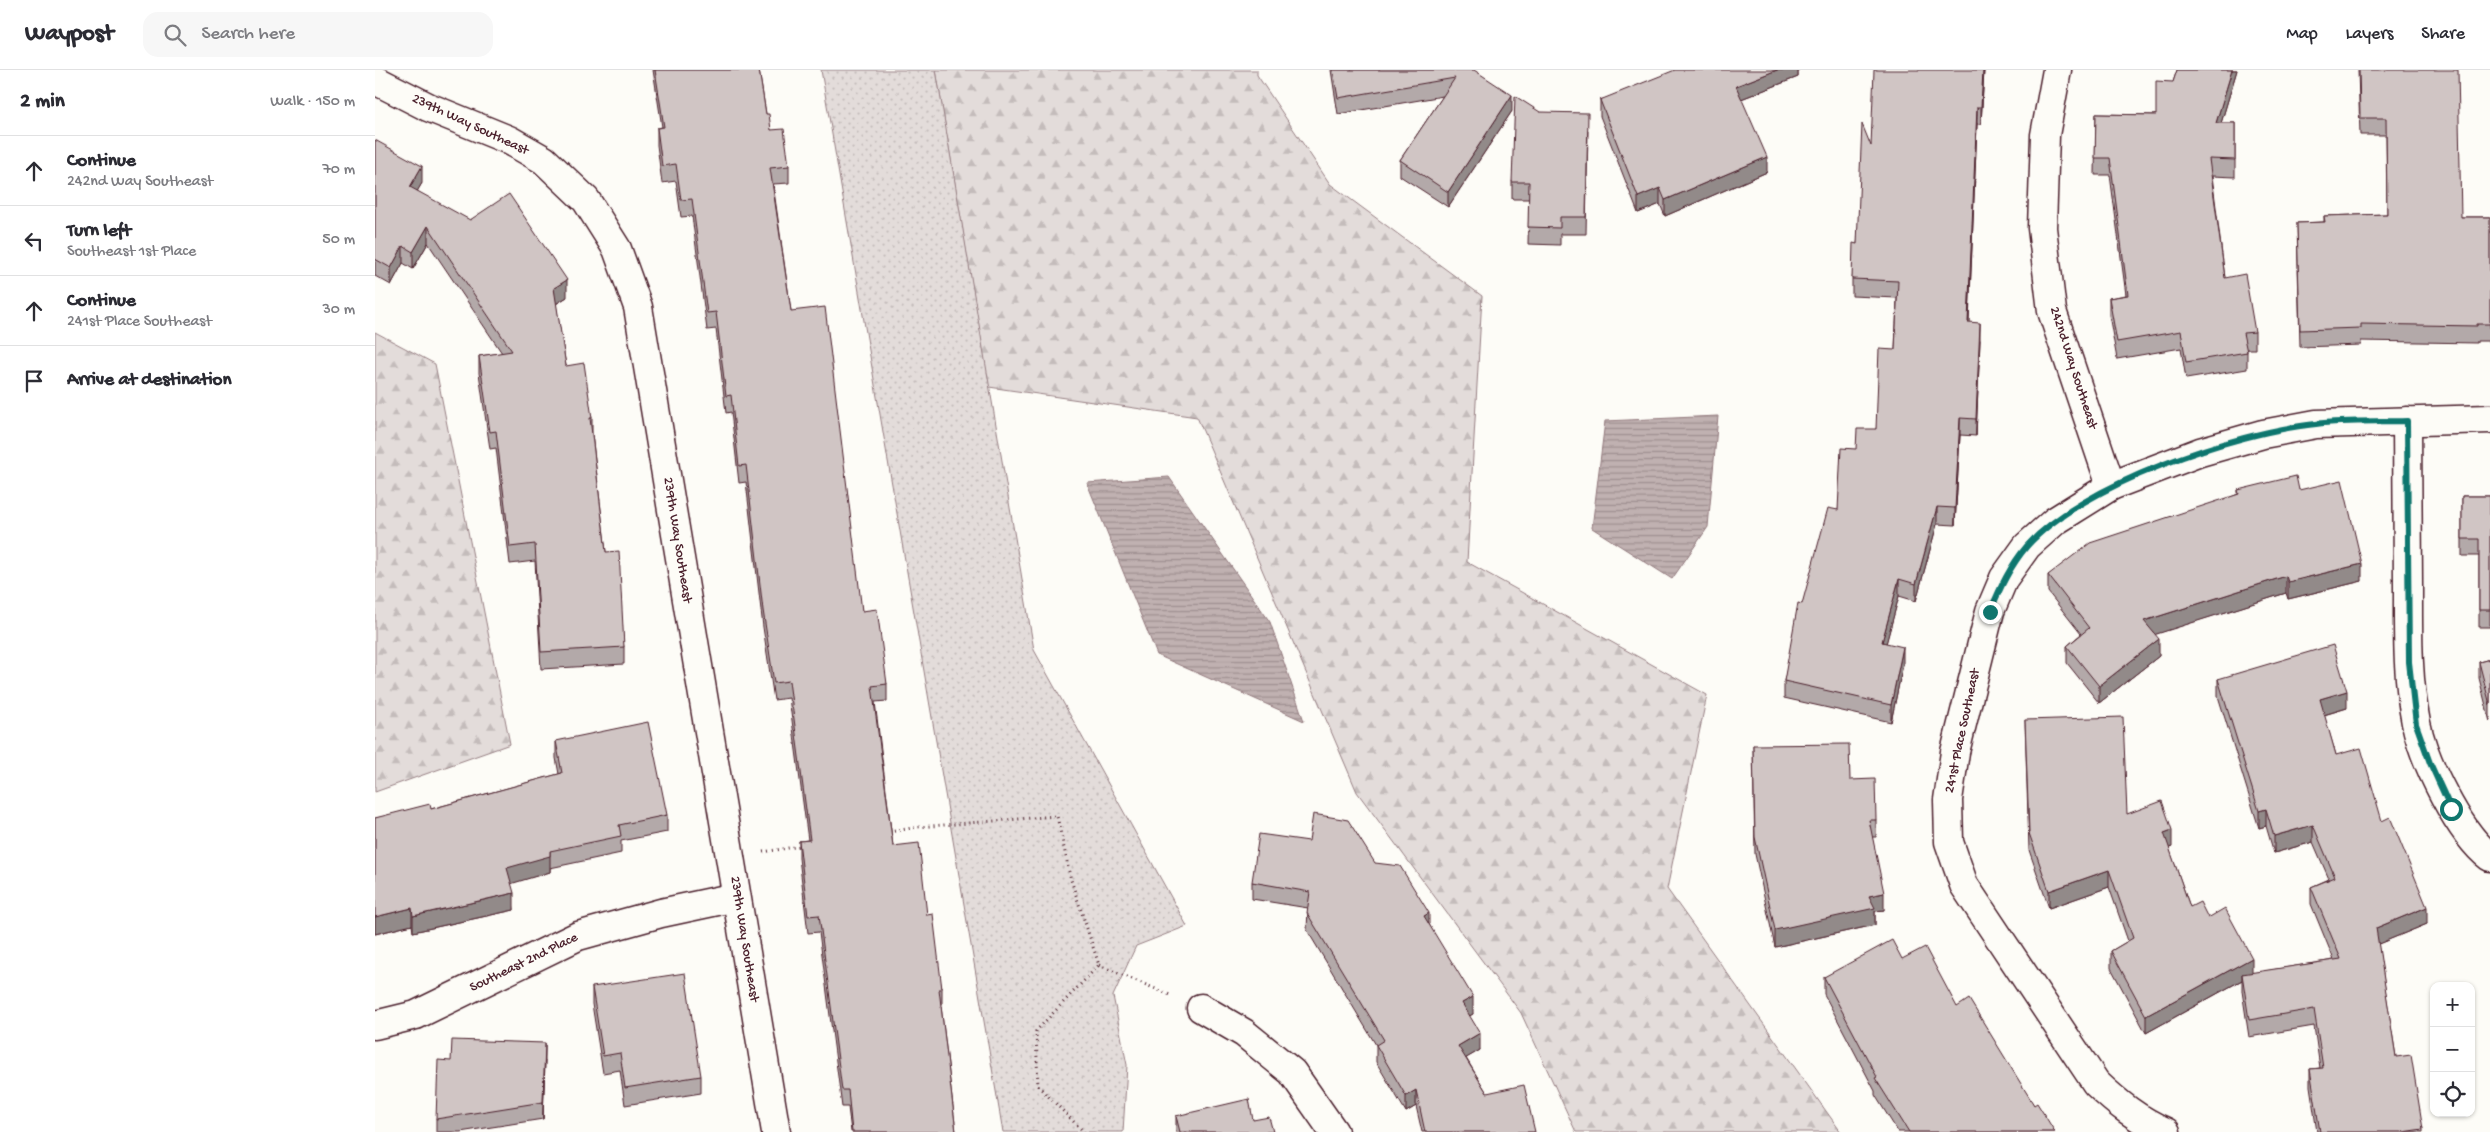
<!DOCTYPE html>
<meta charset="utf-8">
<style>
body{margin:0;font-family:"Gochi Hand",sans-serif;background:#f7f7f7;color:#2b2b33}
.controls{position:absolute;right:15px;bottom:15px;display:grid;overflow:hidden;border-radius:10px;box-shadow:0 1px 4px #0004}
.controls button{width:45px;height:45px;display:grid;place-items:center;padding:0;border:0;border-bottom:1px solid #e1e1e2;background:#fff;color:#2b2b33;font:25px sans-serif}
.stop{position:absolute;width:15px;height:15px;margin:-11px;border:4px solid #0f766e;border-radius:50%;background:#fff}
.stop.end{background:#0f766e;border-color:#fff;box-shadow:0 1px 5px #0008}
.list{margin:0;padding:0;list-style:none}
h2{display:flex;justify-content:space-between;align-items:center;height:65px;margin:0;padding:0 20px;font-size:21px}
h2 small{font-size:16px;font-weight:400;color:#7c7c81}
.list li{display:grid;grid-template-columns:32px 1fr auto;gap:15px;align-items:center;box-sizing:border-box;height:70px;padding:0 20px;border-top:1px solid #e1e1e2}
.list b{display:block;font-size:19px;white-space:nowrap}
.list p{margin:0;font-size:16px;white-space:nowrap;color:#7c7c81}
.list em{font-size:16px;font-style:normal;color:#7c7c81}
.icon{flex:none;width:28px;height:28px;fill:none;stroke:currentColor;stroke-width:2;stroke-linecap:round;stroke-linejoin:round}
.map{position:relative;flex:none;width:2115px;height:1062px;overflow:hidden}
header{display:flex;align-items:center;gap:30px;box-sizing:border-box;height:70px;padding:0 25px;background:#fff;border-bottom:1px solid #e1e1e2}
header strong{font-size:24px}
nav{display:flex;gap:28px;margin-inline-start:auto;font-size:18px}
.search{width:350px;height:45px;background:#f7f7f7;display:flex;align-items:center;gap:12px;box-sizing:border-box;padding:0 18px;border-radius:15px;color:#7c7c81;font-size:19px}
main{display:flex}
aside{flex:1;background:#fff}
.map>svg:first-child{display:block}
.forest{fill:url(#forest-firs);stroke:#967e82}
.park{fill:url(#park-dots);stroke:#967e82}
.water{fill:url(#water-rules);stroke:#91777b}
.lines{fill:none;stroke-linecap:round;stroke-linejoin:round}
.minor-casing{stroke:#4a1f2b;stroke-width:31}
.path{stroke:#4a1f2b;stroke-width:3;stroke-dasharray:1 4;stroke-linecap:butt}
.minor{stroke:#fdfcf7;stroke-width:28}
.wall{fill:#b3a9a9;stroke:#4a1f2b}
.shaded-wall{fill:#928a89;stroke:#4a1f2b}
.building{fill:#d0c5c4;stroke:#4a1f2b}
.route{stroke:#0f766e;stroke-width:6}
.labels{text-anchor:middle;dominant-baseline:central;stroke-width:4.5;stroke-linejoin:round;paint-order:stroke}
.street-label{font-size:14px;fill:#4a1f2b;stroke:#fdfcf7}
</style>
<header>
<strong>Waypost</strong>
<div class="search"><svg class="icon" aria-label="search" viewBox="0 0 24 24"><circle cx="10" cy="10" r="6"/><path d="M15 15l6 6"/></svg>Search here</div>
<nav><a>Map</a><a>Layers</a><a>Share</a></nav>
</header>
<main>
<aside>
<h2>2 min<small>Walk · 150 m</small></h2>
<ul class="list">
<li><svg class="icon" aria-label="ahead" viewBox="0 0 24 24"><path d="M12 20V5M6 11l6-6 6 6"/></svg><div><b>Continue</b><p>242nd Way Southeast</p></div><em>70 m</em></li>
<li><svg class="icon" aria-label="left" viewBox="0 0 24 24"><path d="M17 20v-9H6M10 6l-5 5 5 5"/></svg><div><b>Turn left</b><p>Southeast 1st Place</p></div><em>50 m</em></li>
<li><svg class="icon" aria-label="ahead" viewBox="0 0 24 24"><path d="M12 20V5M6 11l6-6 6 6"/></svg><div><b>Continue</b><p>241st Place Southeast</p></div><em>30 m</em></li>
<li><svg class="icon" aria-label="arrive" viewBox="0 0 24 24"><path d="M6 21V4h12l-3 4 3 4H6"/></svg><div><b>Arrive at destination</b></div></li>
</ul>
</aside>
<div class="map">
<svg width="2115" height="1062" viewBox="0 0 2115 1062">
<defs>
<pattern id="forest-firs" width="22" height="20" patternUnits="userSpaceOnUse" patternTransform="scale(1.25)"><rect width="22" height="20" fill="#e3dcda"/><path d="M5 1l3.5 6h-7zM16 11l3.5 6h-7z" fill="#c4bcbb"/></pattern>
<pattern id="park-dots" width="8" height="8" patternUnits="userSpaceOnUse" patternTransform="scale(1.25)"><rect width="8" height="8" fill="#e3dcda"/><path d="M2 2h.1M6 6h.1" fill="none" stroke="#c4bcbb" stroke-width="1.8" stroke-linecap="round"/></pattern>
<pattern id="water-rules" width="6" height="5" patternUnits="userSpaceOnUse" patternTransform="scale(1.25)"><rect width="6" height="5" fill="#c0b1b1"/><path d="M0 2.5h6" fill="none" stroke="#9e8f90"/></pattern>
</defs>
<rect width="100%" height="100%" fill="#fdfcf7"/>
<filter id="ink" filterUnits="userSpaceOnUse"><feTurbulence type="fractalNoise" baseFrequency=".02" numOctaves="2"/><feDisplacementMap in="SourceGraphic" scale="10" xChannelSelector="R" yChannelSelector="G"/><feConvolveMatrix kernelMatrix="1 2 1 2 8 2 1 2 1" color-interpolation-filters="sRGB"/></filter>
<g filter="url(#ink)">
<g class="forest">
<path d="M 561,0 L 882,0 L 882,5 L 955,114 L 1107,226 L 1092,492 L 1332,625 L 1292,819 L 1466,1062 L 1201,1062 L 1146,943 L 982,722 L 822,347 L 614,317 Z"/>
<path d="M 0,262 L 60,294 L 135,674 L 0,722 Z"/>
</g>
<path class="park" d="M 446,0 L 561,0 L 659,580 L 812,856 L 761,876 L 738,926 L 752,995 L 748,1062 L 628,1062 Z"/>
<g class="water">
<path d="M 1343,346 L 1333,457 L 1297,509 L 1217,458 L 1230,351 Z"/>
<path d="M 794,407 L 895,552 L 929,651 L 782,585 L 712,413 Z"/>
</g>
<g class="lines">
<g class="minor-casing">
<g id="minor">
<path d="M 1682,0 L 1670,65 L 1667,158 L 1677,241 L 1736,416"/>
<path d="M 0,10 L 53,37 L 134,70 L 169,90 L 211,130 L 242,179 L 263,237 L 401,1062"/>
<path d="M 2032,351 C 2032,406 2033,462 2033,517 C 2033,563 2032,608 2041,653 C 2049,692 2084,763 2115,787"/>
<path d="M 826,938 L 869,963 L 917,1002 L 959,1062"/>
<path d="M 0,955 L 41,945 L 203,866 L 286,843 L 361,827"/>
<path d="M 1791,1062 C 1763,1050 1742,1033 1721,1013 L 1589,815 L 1574,772 L 1573,730 L 1580,682 L 1615,541 L 1629,508 L 1652,476 L 1680,451 L 1736,416 L 1825,382 L 1888,364 L 1941,354 L 2115,349"/>
</g>
</g>
<g class="path">
<path d="M 514,762 L 543,757 L 682,746 L 696,810 L 724,895 L 661,961 L 663,1016 L 709,1062"/>
<path d="M 388,782 L 426,776"/>
<path d="M 724,895 L 795,925"/>
</g>
<use href="#minor" class="minor"/>
</g>
<g class="wall">
<path d="M 278,0 L 384,0 L 391,44 L 396,60 L 414,96 L 414,113 L 398,114 L 416,241 L 487,541 L 512,614 L 512,631 L 500,632 L 518,776 L 552,845 L 567,919 L 567,936 L 566,936 L 581,1062 L 476,1062 L 473,1037 L 467,1037 L 444,862 L 433,863 L 424,788 L 424,771 L 433,770 L 414,628 L 399,630 L 388,557 L 371,412 L 364,413 L 356,342 L 351,343 L 341,259 L 332,260 L 317,146 L 306,147 L 301,111 L 287,113 L 282,75 L 282,58 L 287,57 Z"/>
<path d="M 956,0 L 1099,0 L 1137,41 L 1073,137 L 1025,106 L 1025,90 L 1068,26 L 963,44 Z"/>
<path d="M 1423,0 L 1423,7 L 1366,29 L 1392,102 L 1290,146 L 1285,134 L 1263,143 L 1225,46 L 1225,30 Z"/>
<path d="M 1609,0 L 1606,54 L 1602,54 L 1594,252 L 1605,270 L 1601,366 L 1585,365 L 1580,455 L 1562,454 L 1541,531 L 1524,526 L 1511,573 L 1528,594 L 1516,652 L 1409,628 L 1409,611 L 1427,534 L 1463,440 L 1481,379 L 1501,359 L 1520,280 L 1522,228 L 1477,226 L 1477,209 L 1496,76 Z"/>
<path d="M 1802,0 L 1862,0 L 1846,53 L 1860,53 L 1860,107 L 1837,106 L 1850,208 L 1880,262 L 1880,279 L 1872,279 L 1872,299 L 1811,309 L 1806,278 L 1742,289 L 1734,245 L 1734,228 L 1751,225 L 1735,105 L 1720,105 L 1721,44 L 1781,45 L 1798,12 Z"/>
<path d="M 1983,0 L 2086,147 L 2115,147 L 2115,271 L 2102,271 L 2102,273 L 1986,271 L 1986,275 L 1925,277 L 1922,153 L 1949,152 L 1949,146 L 2012,144 L 2011,65 L 1985,65 Z"/>
<path d="M 1165,42 L 1213,60 L 1211,164 L 1185,164 L 1185,175 L 1153,174 L 1154,129 L 1137,129 L 1137,112 Z"/>
<path d="M 0,71 L 47,113 L 42,121 L 192,227 L 181,234 L 191,296 L 217,348 L 217,364 L 231,482 L 249,577 L 249,594 L 166,599 L 160,491 L 135,494 L 121,378 L 115,379 L 104,303 L 104,286 L 127,283 L 53,173 L 38,199 L 28,193 L 16,215 L 0,206 Z"/>
<path d="M 1863,420 L 1924,420 L 1987,511 L 1913,529 L 1911,523 L 1780,564 L 1784,586 L 1724,633 L 1692,593 L 1692,576 L 1706,564 L 1673,522 L 1673,505 L 1863,424 Z"/>
<path d="M 2087,426 L 2115,426 L 2115,557 L 2104,557 L 2104,486 L 2087,486 Z"/>
<path d="M 2115,589 L 2115,652 L 2104,608 L 2104,592 Z"/>
<path d="M 1843,609 L 1972,638 L 1949,645 L 1961,685 L 2007,751 L 2052,854 L 2003,874 L 2021,987 L 2048,1059 L 2048,1062 L 1942,1062 L 1935,1016 L 1935,999 L 1945,998 L 1939,956 L 1874,967 L 1867,921 L 1867,910 L 1771,963 L 1736,898 L 1736,881 L 1753,871 L 1734,817 L 1674,838 L 1654,780 L 1650,650 L 1752,744 L 1797,777 L 1794,778 L 1815,837 L 1833,848 L 1877,903 L 1959,890 L 1936,834 L 1936,817 L 1954,809 L 1938,772 L 1899,783 L 1891,756 L 1884,758 L 1843,626 Z"/>
<path d="M 181,671 L 292,745 L 292,762 L 246,771 L 246,783 L 175,798 L 175,802 L 136,813 L 139,840 L 38,862 L 37,855 L 0,864 L 0,748 L 56,739 L 184,704 L 181,688 Z"/>
<path d="M 1378,675 L 1475,710 L 1501,750 L 1501,767 L 1497,767 L 1509,840 L 1500,841 L 1500,855 L 1400,877 L 1380,784 Z"/>
<path d="M 1000,793 L 1054,854 L 1098,944 L 1094,946 L 1105,980 L 1091,988 L 1112,1023 L 1160,1062 L 1047,1062 L 1041,1036 L 1031,1042 L 1001,992 L 1001,975 L 932,860 L 933,838 L 877,829 L 877,812 Z"/>
<path d="M 1527,889 L 1582,937 L 1680,1062 L 1523,1062 L 1500,1025 L 1500,1021 L 1449,924 L 1449,907 Z"/>
<path d="M 217,917 L 326,1006 L 326,1023 L 250,1035 L 245,1000 L 228,1003 L 217,934 Z"/>
<path d="M 170,990 L 168,1049 L 85,1062 L 61,1062 L 61,1049 L 76,991 Z"/>
<path d="M 801,1046 L 878,1050 L 898,1062 L 801,1062 Z"/>
</g>
<g class="shaded-wall">
<path d="M 1402,0 L 1423,0 L 1423,7 L 1361,31 L 1361,16 Z"/>
<path d="M 1608,0 L 1609,0 L 1606,54 L 1606,37 Z"/>
<path d="M 1857,0 L 1862,0 L 1841,70 L 1841,53 Z"/>
<path d="M 1137,25 L 1137,41 L 1073,137 L 1073,122 Z"/>
<path d="M 1602,37 L 1602,54 L 1593,269 L 1593,252 Z"/>
<path d="M 1392,87 L 1392,102 L 1290,146 L 1290,130 Z"/>
<path d="M 47,96 L 47,113 L 35,134 L 35,117 Z"/>
<path d="M 1285,118 L 1285,134 L 1263,143 L 1263,127 Z"/>
<path d="M 53,156 L 53,173 L 38,199 L 38,182 Z"/>
<path d="M 28,176 L 28,193 L 16,215 L 16,198 Z"/>
<path d="M 192,210 L 192,227 L 179,235 L 179,218 Z"/>
<path d="M 1605,253 L 1605,270 L 1601,366 L 1601,349 Z"/>
<path d="M 1585,348 L 1585,365 L 1580,455 L 1580,438 Z"/>
<path d="M 1562,437 L 1562,454 L 1541,531 L 1541,514 Z"/>
<path d="M 1987,494 L 1987,511 L 1913,529 L 1913,512 Z"/>
<path d="M 1911,506 L 1911,523 L 1769,568 L 1769,551 Z"/>
<path d="M 1524,509 L 1524,526 L 1507,589 L 1507,572 Z"/>
<path d="M 1784,569 L 1784,586 L 1724,633 L 1724,616 Z"/>
<path d="M 1528,577 L 1528,594 L 1516,652 L 1516,635 Z"/>
<path d="M 1972,621 L 1972,638 L 1945,646 L 1945,629 Z"/>
<path d="M 1891,739 L 1891,756 L 1884,758 L 1884,741 Z"/>
<path d="M 1938,755 L 1938,772 L 1899,783 L 1899,766 Z"/>
<path d="M 1797,760 L 1797,777 L 1789,780 L 1789,763 Z"/>
<path d="M 175,781 L 175,802 L 132,815 L 132,798 Z"/>
<path d="M 1734,800 L 1734,817 L 1674,838 L 1674,821 Z"/>
<path d="M 139,823 L 139,840 L 38,862 L 38,846 Z"/>
<path d="M 1509,823 L 1509,840 L 1500,841 L 1500,855 L 1400,877 L 1400,860 L 1494,826 Z"/>
<path d="M 2052,837 L 2052,854 L 2001,875 L 2001,858 Z"/>
<path d="M 37,838 L 37,855 L 0,864 L 0,847 Z"/>
<path d="M 1054,843 L 1054,860 L 1049,846 Z"/>
<path d="M 1877,888 L 1877,905 L 1867,904 L 1867,910 L 1771,963 L 1771,946 Z"/>
<path d="M 1098,927 L 1098,944 L 1087,950 L 1087,933 Z"/>
<path d="M 1105,963 L 1105,980 L 1083,993 L 1083,976 Z"/>
<path d="M 170,973 L 170,990 L 168,1049 L 168,1032 Z"/>
<path d="M 1041,1020 L 1041,1036 L 1031,1042 L 1031,1026 Z"/>
</g>
<g class="building">
<path d="M 280,0 L 384,0 L 391,44 L 394,44 L 396,60 L 409,59 L 414,96 L 395,98 L 416,241 L 450,237 L 487,541 L 502,539 L 512,614 L 497,616 L 518,776 L 544,773 L 552,845 L 558,844 L 567,919 L 564,919 L 581,1062 L 477,1062 L 473,1020 L 467,1020 L 444,845 L 433,846 L 424,771 L 435,770 L 414,611 L 399,613 L 388,540 L 371,395 L 364,396 L 356,325 L 351,326 L 341,242 L 332,243 L 317,129 L 306,130 L 301,94 L 287,96 L 282,58 L 289,57 Z"/>
<path d="M 958,0 L 1099,0 L 1137,25 L 1073,122 L 1025,90 L 1080,8 L 963,28 Z"/>
<path d="M 1300,0 L 1402,0 L 1361,16 L 1392,87 L 1290,130 L 1285,118 L 1263,127 L 1225,30 Z"/>
<path d="M 1499,0 L 1608,0 L 1606,37 L 1602,37 L 1593,252 L 1605,253 L 1601,349 L 1585,348 L 1580,438 L 1562,437 L 1541,514 L 1524,509 L 1507,572 L 1528,577 L 1516,635 L 1409,611 L 1423,533 L 1427,534 L 1453,438 L 1463,440 L 1466,378 L 1481,379 L 1482,359 L 1501,359 L 1504,279 L 1520,280 L 1523,211 L 1477,209 L 1478,173 L 1482,174 L 1487,54 L 1496,76 Z"/>
<path d="M 1802,0 L 1857,0 L 1841,53 L 1860,53 L 1860,90 L 1834,89 L 1850,208 L 1870,204 L 1880,262 L 1868,263 L 1872,282 L 1811,292 L 1806,261 L 1742,272 L 1734,228 L 1753,225 L 1735,88 L 1720,88 L 1721,44 L 1781,45 L 1781,11 L 1798,12 Z"/>
<path d="M 1984,0 L 2083,0 L 2086,147 L 2115,147 L 2115,254 L 2102,254 L 2102,256 L 1986,254 L 1986,258 L 1925,260 L 1922,153 L 1950,152 L 1949,146 L 2012,144 L 2011,48 L 1985,48 Z"/>
<path d="M 1140,26 L 1165,42 L 1213,43 L 1211,147 L 1185,147 L 1185,158 L 1153,157 L 1154,112 L 1137,112 Z"/>
<path d="M 0,70 L 47,96 L 35,117 L 95,150 L 134,124 L 192,210 L 179,218 L 191,296 L 209,293 L 217,348 L 215,348 L 231,482 L 244,481 L 249,577 L 166,582 L 160,474 L 135,477 L 121,361 L 115,362 L 104,286 L 137,281 L 53,156 L 38,182 L 28,176 L 16,198 L 0,189 Z"/>
<path d="M 1921,406 L 1924,420 L 1967,410 L 1987,494 L 1913,512 L 1911,506 L 1769,551 L 1784,569 L 1724,616 L 1692,576 L 1714,558 L 1673,505 L 1715,473 L 1864,424 L 1863,420 Z"/>
<path d="M 2087,426 L 2115,426 L 2115,540 L 2104,540 L 2104,469 L 2087,469 Z"/>
<path d="M 1958,575 L 1972,621 L 1945,629 L 1961,685 L 1986,678 L 2007,751 L 2015,747 L 2052,837 L 2001,858 L 2021,987 L 2036,985 L 2048,1059 L 2027,1062 L 1945,1062 L 1935,999 L 1948,998 L 1939,939 L 1874,950 L 1867,904 L 1966,889 L 1936,817 L 1960,807 L 1938,755 L 1899,766 L 1891,739 L 1884,741 L 1843,609 Z"/>
<path d="M 2115,589 L 2115,635 L 2104,592 Z"/>
<path d="M 1748,647 L 1752,744 L 1787,731 L 1797,760 L 1789,763 L 1815,837 L 1825,832 L 1833,848 L 1850,838 L 1877,888 L 1771,946 L 1736,881 L 1758,868 L 1734,800 L 1674,821 L 1654,763 L 1650,650 Z"/>
<path d="M 273,652 L 292,745 L 244,755 L 246,766 L 175,781 L 175,786 L 132,798 L 139,823 L 38,846 L 37,838 L 0,847 L 0,748 L 55,734 L 56,739 L 187,703 L 181,671 Z"/>
<path d="M 1474,674 L 1475,710 L 1500,709 L 1501,750 L 1494,750 L 1509,823 L 1494,826 L 1500,838 L 1400,860 L 1380,767 L 1378,675 Z"/>
<path d="M 938,744 L 973,750 L 1000,793 L 1025,796 L 1054,843 L 1049,846 L 1098,927 L 1087,933 L 1105,963 L 1083,976 L 1112,1023 L 1149,1015 L 1160,1062 L 1050,1062 L 1041,1020 L 1031,1026 L 1001,975 L 1009,970 L 932,843 L 935,822 L 877,812 L 884,764 L 934,771 Z"/>
<path d="M 1517,870 L 1527,889 L 1550,877 L 1582,937 L 1594,929 L 1659,1035 L 1662,1033 L 1680,1062 L 1534,1062 L 1500,1008 L 1502,1007 L 1449,907 Z"/>
<path d="M 310,903 L 326,1006 L 250,1018 L 245,983 L 228,986 L 217,917 Z"/>
<path d="M 77,970 L 170,973 L 168,1032 L 61,1049 L 63,990 L 76,991 Z"/>
<path d="M 874,1029 L 878,1050 L 894,1047 L 898,1062 L 805,1062 L 801,1046 Z"/>
</g>
</g>
<g class="lines" filter="url(#ink)">
<path class="route" d="M 1615,542 C 1625,518 1635,496 1652,476 C 1706,415 1860,362 1941,354 C 1971,350 2002,352 2032,351 L 2034,592 L 2041,654 L 2055,693 L 2076,739"/>
</g>
<g class="labels">
<g class="street-label">
<text transform="translate(95 55) rotate(25)">239th Way Southeast</text>
<text transform="translate(1698 298) rotate(72)">242nd Way Southeast</text>
<text transform="translate(302 470) rotate(81)">239th Way Southeast</text>
<text transform="translate(1588 661) rotate(-78)">241st Place Southeast</text>
<text transform="translate(369 869) rotate(81)">239th Way Southeast</text>
<text transform="translate(149 893) rotate(-26)">Southeast 2nd Place</text>
</g>
</g>
</svg>
<div class="controls">
<button>+</button>
<button>−</button>
<button><svg class="icon" aria-label="locate" viewBox="0 0 24 24"><circle cx="12" cy="12" r="6"/><path d="M12 2v4M12 18v4M2 12h4M18 12h4"/></svg></button>
</div>
<div class="stop" style="left:2076px;top:739px"></div>
<div class="stop end" style="left:1615px;top:542px"></div>
</div>
</main>
